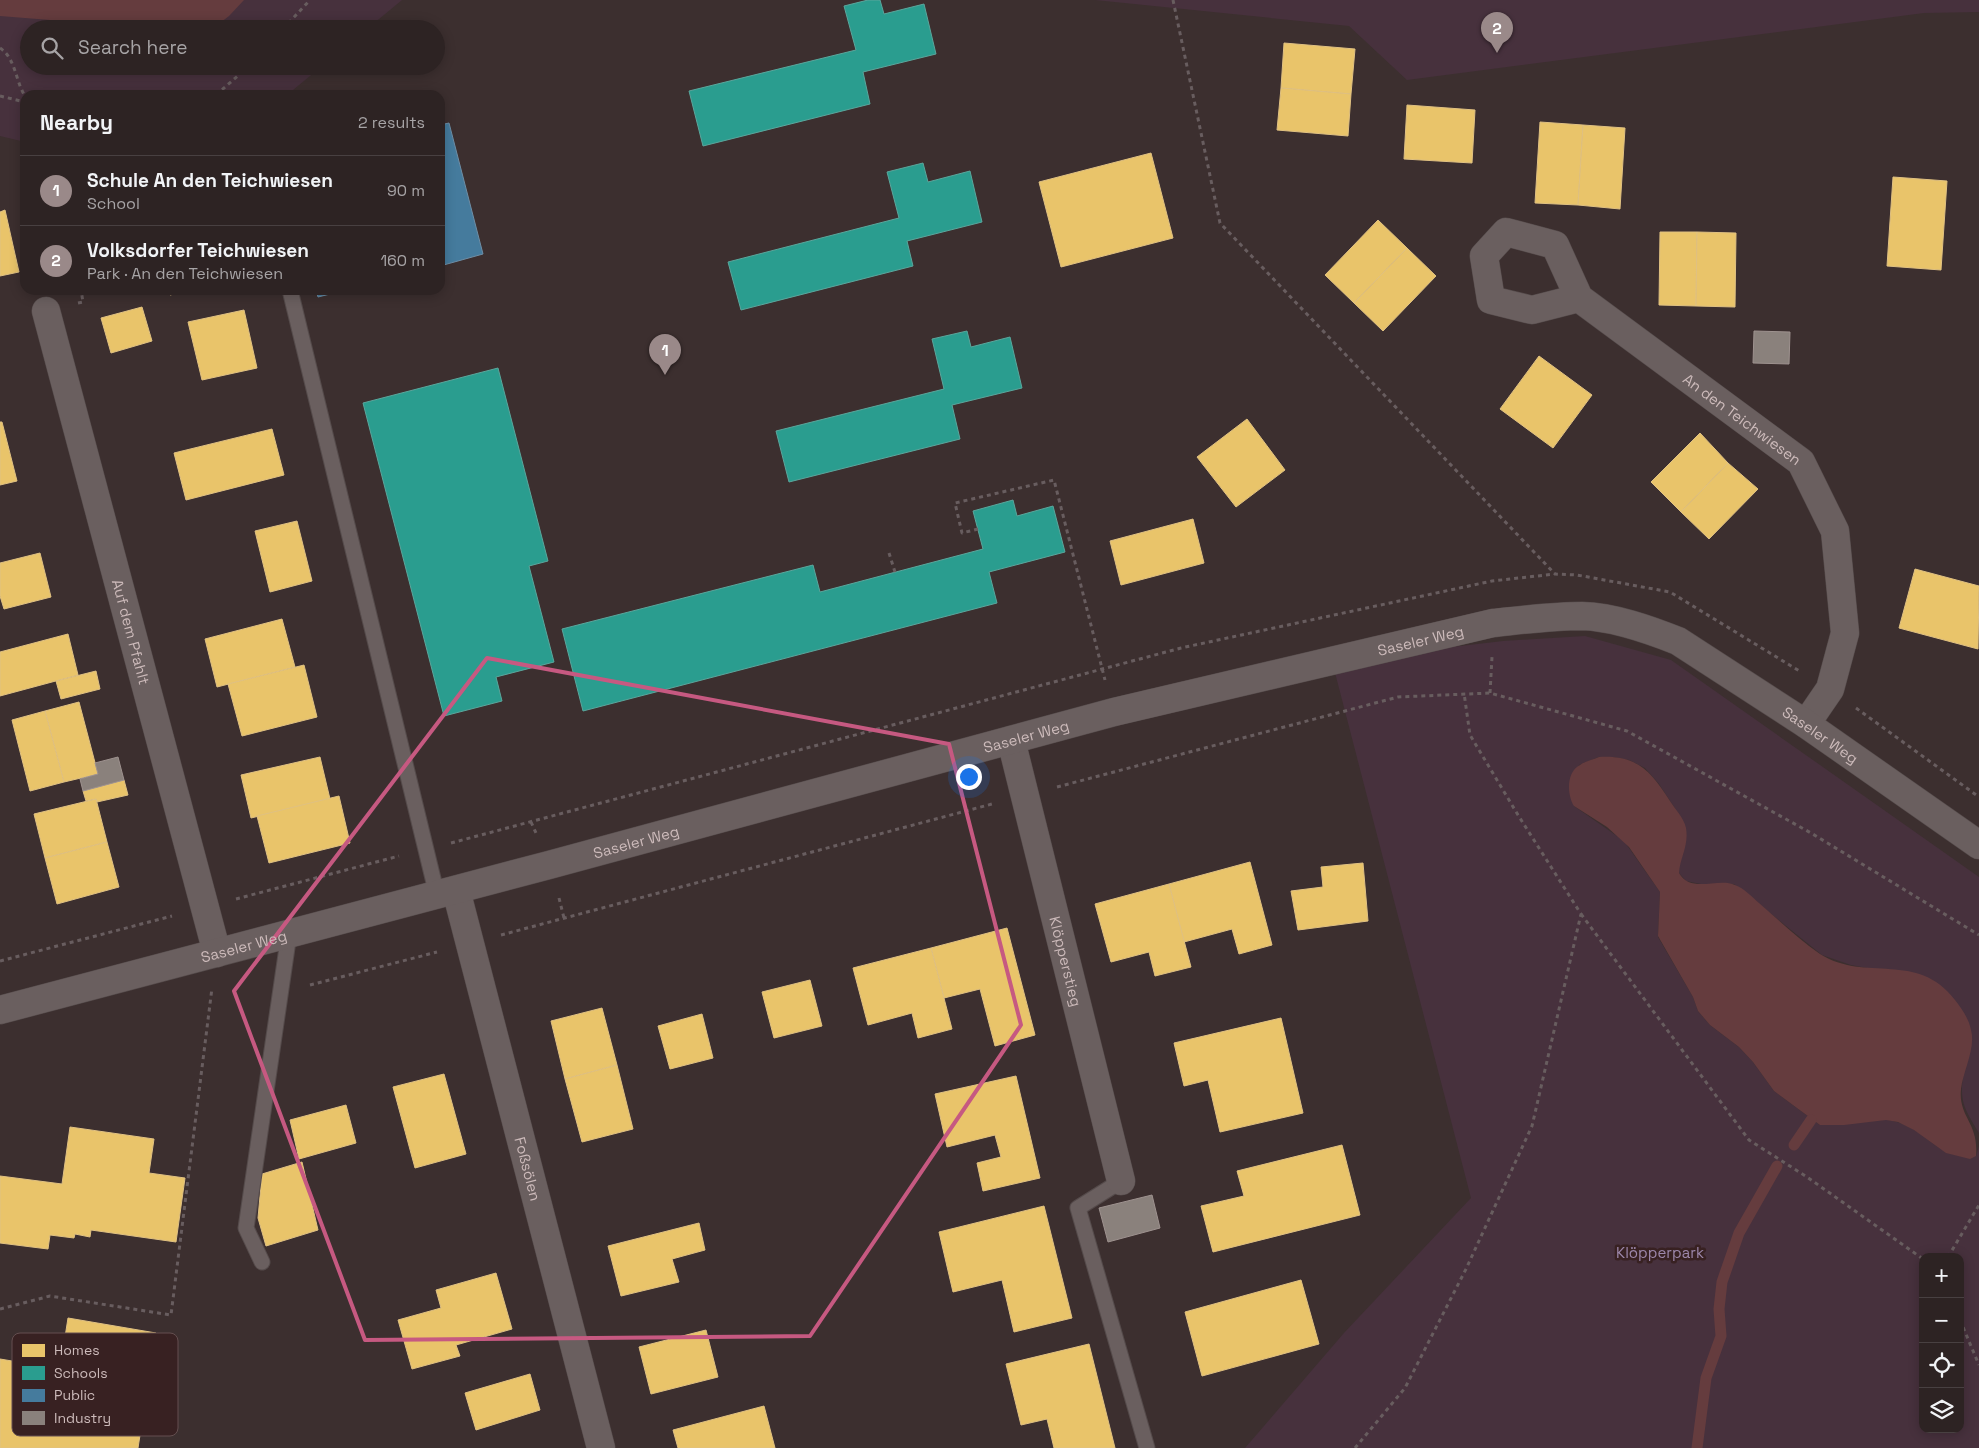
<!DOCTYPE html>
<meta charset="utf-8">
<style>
body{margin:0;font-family:"Space Grotesk",sans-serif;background:#352b2b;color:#f1f3f6}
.controls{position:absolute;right:15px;bottom:15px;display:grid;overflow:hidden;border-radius:10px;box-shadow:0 2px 12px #0003}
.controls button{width:45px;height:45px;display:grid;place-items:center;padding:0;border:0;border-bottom:1px solid #484041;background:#2d2323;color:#f1f3f6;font:25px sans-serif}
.you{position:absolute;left:968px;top:776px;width:18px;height:18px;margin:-12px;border:4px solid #fff;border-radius:50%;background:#1a73e8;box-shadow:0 0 0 8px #1a73e833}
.badge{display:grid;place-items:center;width:32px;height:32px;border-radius:50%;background:#9a8989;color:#fff;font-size:16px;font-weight:700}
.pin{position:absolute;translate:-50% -41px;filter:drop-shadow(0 1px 2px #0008)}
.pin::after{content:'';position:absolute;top:26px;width:18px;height:15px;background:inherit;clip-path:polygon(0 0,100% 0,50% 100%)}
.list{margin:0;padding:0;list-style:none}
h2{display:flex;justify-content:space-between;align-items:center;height:65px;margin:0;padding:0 20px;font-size:21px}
h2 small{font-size:16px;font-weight:400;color:#a7a4a6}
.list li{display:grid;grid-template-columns:32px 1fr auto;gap:15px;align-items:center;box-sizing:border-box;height:70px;padding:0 20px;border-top:1px solid #484041}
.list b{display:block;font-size:19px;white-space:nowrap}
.list p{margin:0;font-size:16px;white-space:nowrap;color:#a7a4a6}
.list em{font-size:16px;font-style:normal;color:#a7a4a6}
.icon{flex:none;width:28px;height:28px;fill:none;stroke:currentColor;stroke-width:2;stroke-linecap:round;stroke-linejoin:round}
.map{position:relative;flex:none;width:1979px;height:1448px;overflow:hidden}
.search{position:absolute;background:#2d2323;box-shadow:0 2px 12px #0003;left:20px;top:20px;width:425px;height:55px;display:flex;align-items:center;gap:12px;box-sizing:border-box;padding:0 18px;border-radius:28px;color:#a7a4a6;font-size:19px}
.panel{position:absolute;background:#2d2323;box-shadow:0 2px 12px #0003;left:20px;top:90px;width:425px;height:205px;border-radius:15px}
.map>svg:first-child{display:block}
.green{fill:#47313d;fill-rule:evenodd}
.water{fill:#653c3e}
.homes{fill:#e9c46a;stroke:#e0c182}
.schools{fill:#2a9d8f;stroke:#5ba69c}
.public{fill:#457b9d;stroke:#6e8ea6}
.industry{fill:#8a817c;stroke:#9e928f}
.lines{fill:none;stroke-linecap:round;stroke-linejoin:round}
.stream{stroke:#653c3e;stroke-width:11}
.service-casing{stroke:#554b4b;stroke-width:17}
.minor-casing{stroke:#554b4b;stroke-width:29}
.tertiary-casing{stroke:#554b4b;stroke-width:29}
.path{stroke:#685d5f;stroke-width:3;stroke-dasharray:4 4;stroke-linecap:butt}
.service{stroke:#6a5f5f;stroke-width:15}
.minor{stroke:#6a5f5f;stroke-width:28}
.tertiary{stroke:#6a5f5f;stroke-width:28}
.marked{fill:none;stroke:#c65981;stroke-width:4;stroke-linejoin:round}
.labels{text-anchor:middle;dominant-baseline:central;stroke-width:5;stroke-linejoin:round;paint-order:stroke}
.street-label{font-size:15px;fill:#ccbaba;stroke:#382122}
.park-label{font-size:15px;fill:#9d87ab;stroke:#382122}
.key{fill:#382122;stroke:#644f50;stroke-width:1}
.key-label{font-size:14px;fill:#ccbaba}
</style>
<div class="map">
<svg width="1979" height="1448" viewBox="0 0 1979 1448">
<rect width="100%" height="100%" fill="#3c2f2f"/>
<g class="green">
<path d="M 0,0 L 402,0 L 367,29 L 29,29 L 29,66 L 322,66 L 287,95 L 25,95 L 25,142 L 0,136 Z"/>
<path d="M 1095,0 L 1979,0 L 1979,12 L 1924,13 L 1407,80 L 1349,26 Z"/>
<path d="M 1585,636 L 1671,660 L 1979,877 L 1979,1133 C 1966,1112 1959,1102 1963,1077 L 1867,968 L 1851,965 L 1822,955 L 1734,884 L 1701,884 L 1686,881 L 1679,873 L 1678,813 L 1659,784 L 1645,768 L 1629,760 L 1613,757 L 1599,757 L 1579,765 L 1574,806 L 1624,841 L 1660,892 L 1658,937 L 1693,997 L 1698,1011 L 1710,1025 L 1739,1047 L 1753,1062 L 1774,1091 L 1820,1125 C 1844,1124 1873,1115 1897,1122 C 1929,1131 1936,1160 1976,1156 L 1979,1146 L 1979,1448 L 1245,1448 L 1344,1333 L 1471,1198 L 1332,661 L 1503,641 ZM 1923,1257 L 1960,1257 L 1960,1429 L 1923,1429 Z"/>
</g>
<g class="water">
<path d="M 0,0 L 244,0 L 229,16 L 212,29 L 87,29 L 50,20 L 0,16 Z"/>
<path d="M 1599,757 C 1637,755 1651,771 1670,801 C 1675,809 1684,818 1686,828 C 1689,846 1680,857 1679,873 C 1691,894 1718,877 1735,885 C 1744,888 1752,897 1759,903 C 1779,920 1798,939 1820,954 C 1866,983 1917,950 1955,1000 C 1962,1009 1969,1019 1971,1030 C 1976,1048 1963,1071 1961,1089 C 1958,1117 1979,1123 1976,1156 L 1970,1159 L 1946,1153 L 1914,1130 L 1898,1122 L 1886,1120 L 1844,1125 L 1820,1125 L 1774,1091 L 1753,1062 L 1739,1047 L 1710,1025 L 1698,1011 L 1693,997 L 1658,936 L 1660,892 L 1629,847 L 1607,827 L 1574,806 C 1567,795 1566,772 1580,765 C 1585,761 1593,760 1599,757 Z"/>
</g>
<g class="homes">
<path d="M 1284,43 L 1355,49 L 1351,94 L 1281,88 Z"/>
<path d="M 1281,88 L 1351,94 L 1348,136 L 1277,130 Z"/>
<path d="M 1407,105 L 1475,110 L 1472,163 L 1404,159 Z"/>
<path d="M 1540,122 L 1583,125 L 1578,205 L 1535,203 Z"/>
<path d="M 1583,125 L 1625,128 L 1620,209 L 1578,205 Z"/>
<path d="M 1151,153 L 1173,238 L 1061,267 L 1039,182 Z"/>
<path d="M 1893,177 L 1947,181 L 1941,270 L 1887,266 Z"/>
<path d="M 5,210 L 19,272 L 0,276 L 0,212 Z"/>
<path d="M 1378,220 L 1407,248 L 1354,303 L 1325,275 Z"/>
<path d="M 1660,232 L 1697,232 L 1696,306 L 1659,305 Z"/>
<path d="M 1697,232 L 1736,233 L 1735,307 L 1696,306 Z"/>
<path d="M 1407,248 L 1436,276 L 1383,331 L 1354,303 Z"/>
<path d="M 169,290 L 190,290 L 170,295 Z"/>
<path d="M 142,307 L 152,341 L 111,353 L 101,318 Z"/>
<path d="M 244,310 L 257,368 L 202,380 L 188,322 Z"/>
<path d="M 1539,356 L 1592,395 L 1553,448 L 1500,409 Z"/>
<path d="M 1247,419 L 1285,470 L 1236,507 L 1197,457 Z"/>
<path d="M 0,422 L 2,422 L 17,481 L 0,485 Z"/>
<path d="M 272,429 L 284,475 L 186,500 L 174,453 Z"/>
<path d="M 1700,433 L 1728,463 L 1681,512 L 1651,482 Z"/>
<path d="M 1728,463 L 1758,489 L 1709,539 L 1681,512 Z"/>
<path d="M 1193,519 L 1204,563 L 1121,585 L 1110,541 Z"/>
<path d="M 297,521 L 312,581 L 270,592 L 255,531 Z"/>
<path d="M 40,553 L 51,597 L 4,609 L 0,596 L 0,563 Z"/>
<path d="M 1915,569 L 1979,586 L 1978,649 L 1899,628 Z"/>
<path d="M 282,619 L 295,667 L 217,687 L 205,639 Z"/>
<path d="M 68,634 L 78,675 L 0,696 L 0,652 Z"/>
<path d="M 304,665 L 317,717 L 242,736 L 228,684 Z"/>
<path d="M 96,671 L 100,689 L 61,699 L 56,681 Z"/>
<path d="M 79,702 L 98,774 L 64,782 L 45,711 Z"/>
<path d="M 45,711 L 64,782 L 30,791 L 12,720 Z"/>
<path d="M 320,757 L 330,799 L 251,818 L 241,775 Z"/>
<path d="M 124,780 L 128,795 L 97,802 L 96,799 L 86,801 L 83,791 Z"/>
<path d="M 339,796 L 350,843 L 269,863 L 257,816 Z"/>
<path d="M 96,799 L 107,842 L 45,858 L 34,814 Z"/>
<path d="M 107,842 L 119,887 L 57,904 L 45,858 Z"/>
<path d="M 1250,862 L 1272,945 L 1239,954 L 1232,929 L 1184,942 L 1169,884 Z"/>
<path d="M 1363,863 L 1368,921 L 1298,930 L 1291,891 L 1323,887 L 1321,867 Z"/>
<path d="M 1169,884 L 1191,967 L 1155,976 L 1149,952 L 1111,962 L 1095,904 Z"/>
<path d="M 1007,928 L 1035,1035 L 995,1046 L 980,989 L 944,998 L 931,948 Z"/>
<path d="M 931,948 L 952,1029 L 918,1038 L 912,1013 L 868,1025 L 853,968 Z"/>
<path d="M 810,980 L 822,1026 L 774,1038 L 762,992 Z"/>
<path d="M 602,1008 L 617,1065 L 565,1079 L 551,1021 Z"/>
<path d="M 702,1014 L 713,1058 L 670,1069 L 658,1026 Z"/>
<path d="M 1281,1018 L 1303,1113 L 1220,1132 L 1208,1080 L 1184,1086 L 1174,1043 Z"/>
<path d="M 617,1065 L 633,1129 L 582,1142 L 565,1079 Z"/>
<path d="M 444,1074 L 466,1154 L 415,1168 L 393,1087 Z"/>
<path d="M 1016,1076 L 1040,1178 L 983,1191 L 977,1163 L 1001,1157 L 995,1135 L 947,1147 L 935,1094 Z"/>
<path d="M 346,1105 L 356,1143 L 299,1159 L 290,1120 Z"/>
<path d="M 70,1127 L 154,1139 L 149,1173 L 185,1178 L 176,1242 L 91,1230 L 90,1237 L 75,1234 L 74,1238 L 50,1235 L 48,1249 L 0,1243 L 0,1176 L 62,1184 Z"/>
<path d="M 1342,1145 L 1360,1215 L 1213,1252 L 1201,1206 L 1244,1196 L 1237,1171 Z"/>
<path d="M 302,1162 L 318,1230 L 266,1246 L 258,1218 L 262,1174 Z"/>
<path d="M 1044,1206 L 1072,1318 L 1014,1332 L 1002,1280 L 953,1292 L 939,1232 Z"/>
<path d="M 699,1223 L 705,1250 L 672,1259 L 679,1282 L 621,1296 L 608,1246 Z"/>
<path d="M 496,1273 L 512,1329 L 456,1345 L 460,1356 L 412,1369 L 398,1320 L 441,1308 L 436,1290 Z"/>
<path d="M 1301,1280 L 1319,1344 L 1202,1376 L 1185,1312 Z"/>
<path d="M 68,1318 L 156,1333 L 138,1448 L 0,1448 L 0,1359 L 60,1369 Z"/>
<path d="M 706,1330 L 718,1377 L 651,1394 L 639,1347 Z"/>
<path d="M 1089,1344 L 1115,1448 L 1054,1448 L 1047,1419 L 1021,1425 L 1006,1364 Z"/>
<path d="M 530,1374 L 540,1410 L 476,1430 L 465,1393 Z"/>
<path d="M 764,1406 L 775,1448 L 678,1448 L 673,1430 Z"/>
</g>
<g class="schools">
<path d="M 868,0 L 880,0 L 884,14 L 924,4 L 936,54 L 863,72 L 870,104 L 703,146 L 689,91 L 856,50 L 844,6 Z"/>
<path d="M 923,163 L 928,182 L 970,171 L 982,222 L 907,241 L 913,266 L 741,310 L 728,262 L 899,218 L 887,172 Z"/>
<path d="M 967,331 L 971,347 L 1010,337 L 1022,388 L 952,405 L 960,439 L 789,482 L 776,431 L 944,389 L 932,339 Z"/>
<path d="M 498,368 L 548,561 L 529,566 L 554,662 L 496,677 L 502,701 L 444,716 L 363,403 Z"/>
<path d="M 1013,500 L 1017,516 L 1053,506 L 1065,552 L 989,572 L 997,603 L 583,711 L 562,629 L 813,565 L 820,592 L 983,549 L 973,511 Z"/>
</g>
<g class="public">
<path d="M 449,123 L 483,254 L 440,266 L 440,125 Z"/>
<path d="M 316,290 L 346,290 L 318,297 Z"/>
</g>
<g class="industry">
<path d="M 1754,331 L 1790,332 L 1789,364 L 1753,363 Z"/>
<path d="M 118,757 L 124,780 L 83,791 L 80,779 L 98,774 L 95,763 Z"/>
<path d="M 1152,1195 L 1160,1228 L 1108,1242 L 1099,1208 Z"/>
</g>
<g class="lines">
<g class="stream">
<path d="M 1794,1145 L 1811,1120"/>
<path d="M 1697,1448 L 1706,1378 L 1721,1336 L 1719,1309 L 1722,1282 L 1739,1233 L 1777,1166"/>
</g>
<g class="service-casing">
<g id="service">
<path d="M 290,290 L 437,895"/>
<path d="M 1121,1181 L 1078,1208 L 1147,1448"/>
<path d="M 262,1262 L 246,1228 L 289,934"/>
</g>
</g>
<g class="minor-casing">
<g id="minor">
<path id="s1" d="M 1579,298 L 1532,310 L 1491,300 L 1484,256 L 1506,232 L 1555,245 L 1579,298 L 1801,462 L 1835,531 L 1845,633 L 1830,689 L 1806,724"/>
<path id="s2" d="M 46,311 L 217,953"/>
<path id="s3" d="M 1011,740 L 1121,1181"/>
<path id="s4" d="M 456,890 L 601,1448"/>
</g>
</g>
<g class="tertiary-casing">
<g id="tertiary">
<path id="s5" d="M 0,1010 L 549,865 L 1114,712 L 1493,623 C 1522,620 1552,616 1582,616 C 1614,617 1648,629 1678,641 L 1806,724 L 1979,845"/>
</g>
</g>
<g class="path">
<path d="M 1173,0 L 1220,223 L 1555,574"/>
<path d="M 283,29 L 310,0"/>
<path d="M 0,48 C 16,59 15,80 25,96"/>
<path d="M 216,95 L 249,66"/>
<path d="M 0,96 L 25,102"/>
<path d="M 78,303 L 83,302 L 81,290"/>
<path d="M 978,529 L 962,533 L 955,503 L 1054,480 L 1105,680"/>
<path d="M 889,553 L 895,572"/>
<path d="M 1490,693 L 1492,657"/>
<path d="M 1856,708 L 1979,797"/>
<path d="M 1057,787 L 1398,697 L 1490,693 L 1627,731 L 1811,833 L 1979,935"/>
<path d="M 531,822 L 536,833"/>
<path d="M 451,843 L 1181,648 L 1492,581 L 1555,574 L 1577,575 L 1670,592 L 1801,672"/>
<path d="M 559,898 L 564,918"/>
<path d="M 236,899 L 399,856"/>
<path d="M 1581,914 L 1749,1140 L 1807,1177 L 1923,1259"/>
<path d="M 501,935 L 992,804"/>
<path d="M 0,961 L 172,916"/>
<path d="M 310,985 L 437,952"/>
<path d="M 1948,1257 L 1979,1205"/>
<path d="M 0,1309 L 50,1296 L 171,1315 L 212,988"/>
<path d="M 1960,1320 L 1979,1365"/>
<path d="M 1355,1448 L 1405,1388 L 1466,1269 L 1532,1126 L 1581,914 L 1518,815 L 1470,735 L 1464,693"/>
</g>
<use href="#service" class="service"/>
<use href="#minor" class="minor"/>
<use href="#tertiary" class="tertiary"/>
</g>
<path class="marked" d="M 487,658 L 949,744 L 1021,1025 L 810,1336 L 365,1340 L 234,991 Z"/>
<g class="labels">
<g class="street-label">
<text stroke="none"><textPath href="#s1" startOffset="480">An den Teichwiesen</textPath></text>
<text stroke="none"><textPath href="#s2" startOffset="332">Auf dem Pfahlt</textPath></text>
<text stroke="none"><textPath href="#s5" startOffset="1468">Saseler Weg</textPath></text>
<text stroke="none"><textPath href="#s5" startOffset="1902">Saseler Weg</textPath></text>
<text stroke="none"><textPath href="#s5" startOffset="1062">Saseler Weg</textPath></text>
<text stroke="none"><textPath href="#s5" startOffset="658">Saseler Weg</textPath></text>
<text stroke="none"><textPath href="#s5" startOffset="252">Saseler Weg</textPath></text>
<text stroke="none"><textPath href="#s3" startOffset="228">Klöpperstieg</textPath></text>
<text stroke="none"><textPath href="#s4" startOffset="288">Foßsölen</textPath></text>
</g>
<g class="park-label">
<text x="1660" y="1252">Klöpperpark</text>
</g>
</g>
<rect x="12" y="1333" width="166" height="103" rx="8" class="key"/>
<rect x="22" y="1344" width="23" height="13" fill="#e9c46a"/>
<rect x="22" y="1366" width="23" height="14" fill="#2a9d8f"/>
<rect x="22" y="1389" width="23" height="13" fill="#457b9d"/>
<rect x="22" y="1411" width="23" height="14" fill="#8a817c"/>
<g class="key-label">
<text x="54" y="1355">Homes</text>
<text x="54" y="1378">Schools</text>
<text x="54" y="1400">Public</text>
<text x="54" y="1423">Industry</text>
</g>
</svg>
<div class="controls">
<button>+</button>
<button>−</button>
<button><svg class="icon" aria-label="locate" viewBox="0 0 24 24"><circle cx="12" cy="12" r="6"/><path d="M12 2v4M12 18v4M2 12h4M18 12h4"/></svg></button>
<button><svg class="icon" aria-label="layers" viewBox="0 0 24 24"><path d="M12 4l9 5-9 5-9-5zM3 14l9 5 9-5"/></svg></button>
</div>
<div class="you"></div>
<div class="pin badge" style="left:665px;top:375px">1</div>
<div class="pin badge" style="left:1497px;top:53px">2</div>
<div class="search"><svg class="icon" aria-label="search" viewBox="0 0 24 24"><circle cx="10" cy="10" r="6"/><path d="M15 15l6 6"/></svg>Search here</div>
<section class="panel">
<h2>Nearby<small>2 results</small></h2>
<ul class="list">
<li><span class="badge">1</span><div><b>Schule An den Teichwiesen</b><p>School</p></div><em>90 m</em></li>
<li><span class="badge">2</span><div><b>Volksdorfer Teichwiesen</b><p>Park · An den Teichwiesen</p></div><em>160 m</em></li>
</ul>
</section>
</div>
